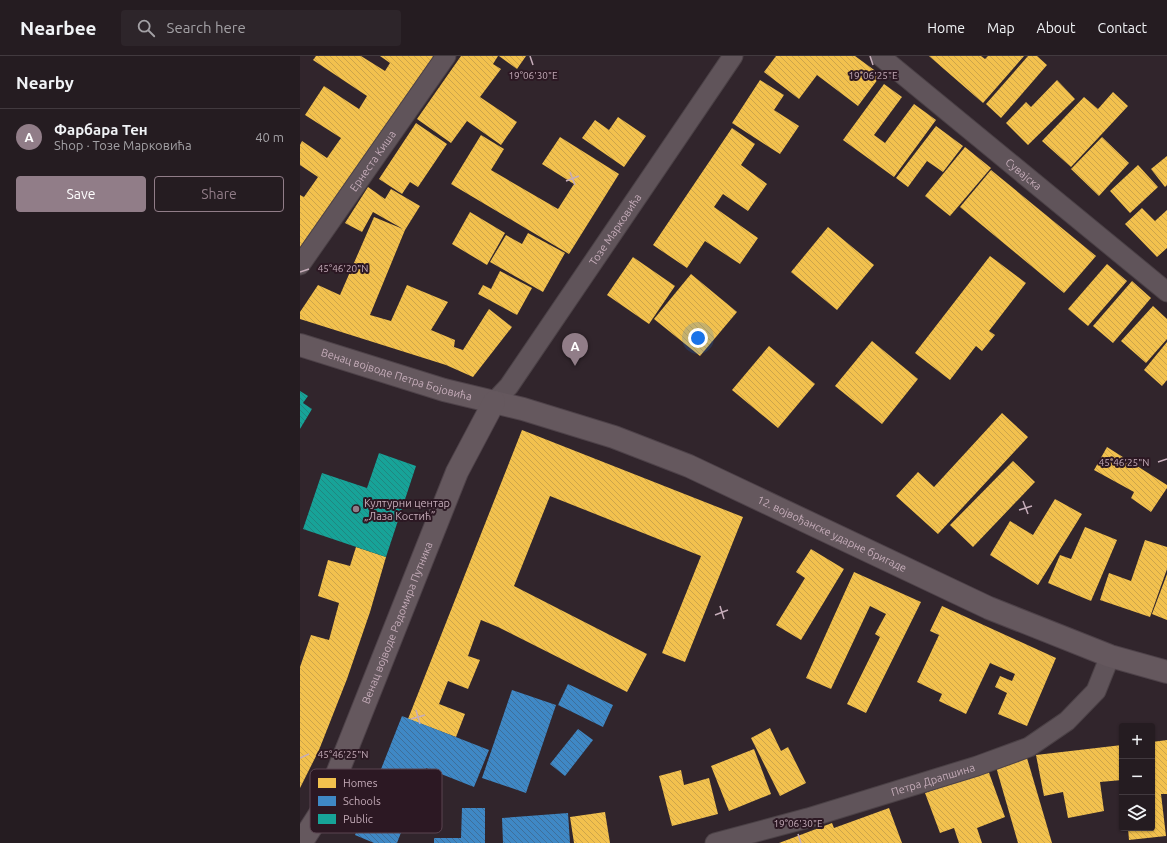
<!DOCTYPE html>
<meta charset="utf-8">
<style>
body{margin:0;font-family:Ubuntu,sans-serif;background:#2d252a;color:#f1f3f6}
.controls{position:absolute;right:12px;bottom:12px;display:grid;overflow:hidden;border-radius:4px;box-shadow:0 1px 3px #0004}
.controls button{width:36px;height:36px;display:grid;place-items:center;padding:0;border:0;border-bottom:1px solid #423a3f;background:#251c21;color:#f1f3f6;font:20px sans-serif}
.you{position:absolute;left:398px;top:282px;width:14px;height:14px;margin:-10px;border:3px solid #fff;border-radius:50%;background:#1a73e8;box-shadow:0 0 0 6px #1a73e833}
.badge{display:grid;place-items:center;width:26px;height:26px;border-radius:50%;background:#917d88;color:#fff;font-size:13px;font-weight:700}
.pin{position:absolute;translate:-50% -33px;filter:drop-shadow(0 1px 2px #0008)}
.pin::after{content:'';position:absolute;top:21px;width:14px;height:12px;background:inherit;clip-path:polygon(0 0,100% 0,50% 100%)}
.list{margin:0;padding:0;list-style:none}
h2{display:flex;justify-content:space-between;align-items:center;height:52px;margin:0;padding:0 16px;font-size:17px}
h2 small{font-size:13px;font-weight:400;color:#a3a1a5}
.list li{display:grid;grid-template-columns:26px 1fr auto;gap:12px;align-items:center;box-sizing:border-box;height:56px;padding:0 16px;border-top:1px solid #423a3f}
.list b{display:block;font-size:15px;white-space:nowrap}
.list p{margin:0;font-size:13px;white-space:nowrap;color:#a3a1a5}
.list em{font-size:13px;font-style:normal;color:#a3a1a5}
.actions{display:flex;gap:8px;padding:12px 16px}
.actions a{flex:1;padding:9px 0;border:1px solid #917d88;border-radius:4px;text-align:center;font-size:14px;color:#917d88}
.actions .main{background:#917d88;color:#fff}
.icon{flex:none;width:22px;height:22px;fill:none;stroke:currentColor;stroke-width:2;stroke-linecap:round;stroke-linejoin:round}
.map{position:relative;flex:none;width:867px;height:787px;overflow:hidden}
header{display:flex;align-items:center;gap:24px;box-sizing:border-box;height:56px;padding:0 20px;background:#251c21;border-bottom:1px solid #423a3f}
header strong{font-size:19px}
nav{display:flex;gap:22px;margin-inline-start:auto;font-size:14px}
.search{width:280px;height:36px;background:#2d252a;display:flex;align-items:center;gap:10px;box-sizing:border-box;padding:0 14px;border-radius:4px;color:#a3a1a5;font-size:15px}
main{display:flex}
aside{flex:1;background:#251c21}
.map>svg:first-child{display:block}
.homes{fill:url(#homes-back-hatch)}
.schools{fill:url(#schools-back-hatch)}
.public{fill:url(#public-back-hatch)}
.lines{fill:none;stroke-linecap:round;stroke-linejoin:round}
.street-casing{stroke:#4b4146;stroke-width:21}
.secondary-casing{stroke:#4e4249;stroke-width:24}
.street{stroke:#60545a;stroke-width:19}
.secondary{stroke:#65585e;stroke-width:22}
.ticks{fill:none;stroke:#c5acb9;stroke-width:1.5}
.poi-dot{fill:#917d88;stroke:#2c1823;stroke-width:1.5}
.labels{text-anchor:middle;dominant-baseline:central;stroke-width:4;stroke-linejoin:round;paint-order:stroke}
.street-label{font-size:11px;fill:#c5acb9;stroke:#2c1823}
.poi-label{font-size:11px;fill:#c5acb9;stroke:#2c1823;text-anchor:start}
.key{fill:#2c1823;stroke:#5a4450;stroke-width:1}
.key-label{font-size:11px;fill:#c5acb9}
.ticks-label{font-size:10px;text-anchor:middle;fill:#c5acb9;stroke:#2c1823;stroke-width:4;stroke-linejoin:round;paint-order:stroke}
</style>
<header>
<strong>Nearbee</strong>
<div class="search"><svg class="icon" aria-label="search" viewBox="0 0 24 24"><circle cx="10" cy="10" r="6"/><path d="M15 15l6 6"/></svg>Search here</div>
<nav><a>Home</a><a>Map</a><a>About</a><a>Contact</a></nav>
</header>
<main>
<aside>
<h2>Nearby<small></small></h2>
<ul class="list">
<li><span class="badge">A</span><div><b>Фарбара Тен</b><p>Shop · Тозе Марковића</p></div><em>40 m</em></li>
</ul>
<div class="actions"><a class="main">Save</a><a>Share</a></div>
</aside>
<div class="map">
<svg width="867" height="787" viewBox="0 0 867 787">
<defs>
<pattern id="homes-back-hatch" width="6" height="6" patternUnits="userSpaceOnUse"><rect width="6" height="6" fill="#f2c14e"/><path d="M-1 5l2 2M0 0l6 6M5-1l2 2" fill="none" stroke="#cda54a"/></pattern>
<pattern id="schools-back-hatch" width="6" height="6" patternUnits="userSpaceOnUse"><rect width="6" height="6" fill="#3f88c5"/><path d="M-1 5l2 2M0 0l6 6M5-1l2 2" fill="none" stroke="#3e6f9b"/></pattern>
<pattern id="public-back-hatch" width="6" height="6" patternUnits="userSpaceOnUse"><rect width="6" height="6" fill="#17a398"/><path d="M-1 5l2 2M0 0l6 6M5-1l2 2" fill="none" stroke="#208780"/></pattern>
</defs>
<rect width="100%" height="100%" fill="#31252c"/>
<g class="homes">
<path d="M 16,0 L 61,0 L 85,15 L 90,7 L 80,0 L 136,0 L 5,196 L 0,192 L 0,139 L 4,141 L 18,121 L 0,109 L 0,89 L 2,85 L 27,102 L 41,82 L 5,59 L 24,30 L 59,53 L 67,40 L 13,4 Z"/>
<path d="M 161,0 L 198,0 L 193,8 L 201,13 L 180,41 L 217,66 L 201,89 L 167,65 L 151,87 L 117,63 Z"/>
<path d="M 199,0 L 226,0 L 217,13 Z"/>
<path d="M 476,0 L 555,0 L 581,19 L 558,50 L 517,19 L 499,43 L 464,16 Z"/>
<path d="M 629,0 L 681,0 L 685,3 L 688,0 L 724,0 L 683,47 Z"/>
<path d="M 728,0 L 737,0 L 747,9 L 701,62 L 686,48 Z"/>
<path d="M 460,24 L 484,39 L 474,54 L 499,70 L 480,98 L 432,67 Z"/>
<path d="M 757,24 L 775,43 L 728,89 L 706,67 L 726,46 L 731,51 Z"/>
<path d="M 584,28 L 602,41 L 574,79 L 585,87 L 614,48 L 636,64 L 594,121 L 543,84 Z"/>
<path d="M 813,36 L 828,50 L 771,111 L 742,85 L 784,41 L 798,53 Z"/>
<path d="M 318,61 L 346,80 L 324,111 L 282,82 L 295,64 L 309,74 Z"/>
<path d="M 116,67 L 147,88 L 118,131 L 110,126 L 102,138 L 79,123 Z"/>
<path d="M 636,70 L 663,90 L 643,116 L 627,105 L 608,131 L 596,122 Z"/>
<path d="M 432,72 L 455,88 L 441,109 L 467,128 L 448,155 L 423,138 L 414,151 L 458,182 L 440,208 L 405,185 L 387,212 L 353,189 Z"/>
<path d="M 181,79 L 204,93 L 191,114 L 258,153 L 274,128 L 242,108 L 260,81 L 319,118 L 269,198 L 151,128 Z"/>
<path d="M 802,81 L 829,107 L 799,140 L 771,113 Z"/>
<path d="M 665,91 L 691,112 L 650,160 L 625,140 Z"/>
<path d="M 867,100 L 867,129 L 865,131 L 851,113 Z"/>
<path d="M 838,109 L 858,131 L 830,157 L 810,135 Z"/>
<path d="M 691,114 L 796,200 L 764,237 L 660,151 Z"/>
<path d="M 68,131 L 85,143 L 91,133 L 120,150 L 105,174 L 70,259 L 91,265 L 107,229 L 148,246 L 131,274 L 155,284 L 154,291 L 163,294 L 189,253 L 212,271 L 173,321 L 146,309 L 0,263 L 0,256 L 18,229 L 40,239 L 74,161 L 103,173 L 73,156 L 62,176 L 45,167 Z"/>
<path d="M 842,152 L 855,165 L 867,154 L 867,192 L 857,201 L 825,168 Z"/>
<path d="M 170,156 L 205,177 L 187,209 L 152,188 Z"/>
<path d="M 528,171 L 574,209 L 537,254 L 491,216 Z"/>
<path d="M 228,177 L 265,197 L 243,236 L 190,206 L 206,179 L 222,188 Z"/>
<path d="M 690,200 L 726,227 L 689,275 L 695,279 L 682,295 L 676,290 L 650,324 L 615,297 Z"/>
<path d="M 333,201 L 375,230 L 349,268 L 307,239 Z"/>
<path d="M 807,208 L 827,225 L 788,270 L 768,253 Z"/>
<path d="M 200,215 L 232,232 L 217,259 L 178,238 L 183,229 L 191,233 Z"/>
<path d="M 391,218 L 437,256 L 400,300 L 354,263 Z"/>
<path d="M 832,225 L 851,242 L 813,287 L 793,270 Z"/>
<path d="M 853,250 L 867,263 L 867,283 L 846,307 L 821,285 Z"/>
<path d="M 572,285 L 618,323 L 582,368 L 535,330 Z"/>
<path d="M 867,286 L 867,324 L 862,330 L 844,314 Z"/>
<path d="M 469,290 L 515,328 L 478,372 L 432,334 Z"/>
<path d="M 702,357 L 728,381 L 638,478 L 596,440 L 618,416 L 634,431 Z"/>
<path d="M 222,374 L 443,461 L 385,606 L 362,597 L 401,500 L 250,440 L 214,530 L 347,598 L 327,636 L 198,571 L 181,564 L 168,600 L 180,604 L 168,633 L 148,625 L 139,648 L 165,658 L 156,681 L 108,663 Z"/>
<path d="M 807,391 L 867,429 L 867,432 L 851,456 L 831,442 L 834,436 L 794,414 Z"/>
<path d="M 713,405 L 735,426 L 673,491 L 650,469 Z"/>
<path d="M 755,443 L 782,458 L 738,529 L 690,499 L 710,465 L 733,479 Z"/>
<path d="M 785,471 L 817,484 L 791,545 L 748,527 L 760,499 L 771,503 Z"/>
<path d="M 845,484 L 867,491 L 867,513 L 850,561 L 800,544 L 809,517 L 831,525 Z"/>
<path d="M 56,491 L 86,501 L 70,556 L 47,623 L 19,694 L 0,732 L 0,611 L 11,579 L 29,584 L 39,547 L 18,540 L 28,504 L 50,510 Z"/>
<path d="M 511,493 L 544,513 L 501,584 L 476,569 L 505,522 L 496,516 Z"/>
<path d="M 554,516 L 621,546 L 566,657 L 547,648 L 580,581 L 575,578 L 586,558 L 570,550 L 531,633 L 506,622 Z"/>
<path d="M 867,518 L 867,564 L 852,558 Z"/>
<path d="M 642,550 L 756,602 L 727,670 L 698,658 L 707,637 L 695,631 L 700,620 L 712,625 L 715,618 L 690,607 L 666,658 L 639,645 L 642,638 L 617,626 L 639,579 L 630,575 Z"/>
<path d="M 470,672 L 481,695 L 488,691 L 506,727 L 480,740 L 451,682 Z"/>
<path d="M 867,684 L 867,738 L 861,738 L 866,780 L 829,784 L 828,772 L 852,772 L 852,686 Z"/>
<path d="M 822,689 L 822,724 L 800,726 L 804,755 L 768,762 L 763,736 L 744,740 L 736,699 Z"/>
<path d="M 454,693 L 471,738 L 429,755 L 411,710 Z"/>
<path d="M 727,702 L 752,787 L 718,787 L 696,711 Z"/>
<path d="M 381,714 L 384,729 L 409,722 L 418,758 L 372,770 L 359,720 Z"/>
<path d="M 688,714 L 705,761 L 677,772 L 682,787 L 659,787 L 654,772 L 640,777 L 625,737 Z"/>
<path d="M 589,752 L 602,787 L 479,787 L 532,767 L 534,772 Z"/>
<path d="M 305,756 L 310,787 L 274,787 L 270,761 Z"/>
</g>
<g class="schools">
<path d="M 268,628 L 313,649 L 303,671 L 258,649 Z"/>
<path d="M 212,634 L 256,649 L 226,737 L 182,722 Z"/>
<path d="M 102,660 L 189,694 L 174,731 L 126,712 L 97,787 L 74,787 L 55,779 Z"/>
<path d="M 278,673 L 293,684 L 265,720 L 250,708 Z"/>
<path d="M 162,752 L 185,752 L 185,787 L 134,787 L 134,782 L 161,782 Z"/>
<path d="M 268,757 L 270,787 L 203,787 L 202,762 Z"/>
</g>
<g class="public">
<path d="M 0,335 L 8,340 L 3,347 L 12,353 L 0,373 Z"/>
<path d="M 79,397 L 116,410 L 86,501 L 3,473 L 22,417 L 67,432 Z"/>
</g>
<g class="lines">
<g class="street-casing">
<g id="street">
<path id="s1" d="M 580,0 L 867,236"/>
<path id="s2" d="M 0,209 L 146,0"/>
<path id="s3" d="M 194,346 L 209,330 L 433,0"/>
<path id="s4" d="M 415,787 L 508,762 L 677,710 L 729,691 L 767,665 L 796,635 L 810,600"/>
</g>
</g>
<g class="secondary-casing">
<g id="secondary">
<path id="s5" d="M 0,289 L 144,334 L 223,353 L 314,381 L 389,410 L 689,552 L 810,600 L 867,616"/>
<path id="s6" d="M 1,787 L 23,753 L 157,416 L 194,346"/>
</g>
</g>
<use href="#street" class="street"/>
<use href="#secondary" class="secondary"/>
</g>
<path class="ticks" d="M 230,0 L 233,9M 570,0 L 573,9M 270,116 L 275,129M 266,125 L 279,120M 0,216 L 9,213M 858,406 L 867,403M 723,445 L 728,458M 719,454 L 732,450M 420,550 L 424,563M 415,559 L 428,554M 116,654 L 120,668M 111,663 L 125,659M 0,702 L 9,698M 498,778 L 501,787"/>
<circle class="poi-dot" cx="56" cy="453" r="4"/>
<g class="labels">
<g class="street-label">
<text stroke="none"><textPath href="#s2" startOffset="127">Ернеста Киша</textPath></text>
<text stroke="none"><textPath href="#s1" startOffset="186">Сувајска</textPath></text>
<text stroke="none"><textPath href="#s3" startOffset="211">Тозе Марковића</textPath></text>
<text stroke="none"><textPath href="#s5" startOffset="101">Венац војводе Петра Бојовића</textPath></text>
<text stroke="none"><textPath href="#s5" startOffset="566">12. војвођанске ударне бригаде</textPath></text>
<text stroke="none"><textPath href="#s6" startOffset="241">Венац војводе Радомира Путника</textPath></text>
<text stroke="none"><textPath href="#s4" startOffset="227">Петра Драпшина</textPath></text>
</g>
<g class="poi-label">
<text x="64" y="447">Културни центар<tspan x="64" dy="13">„Лаза Костић”</tspan></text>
</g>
</g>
<rect x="10" y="713" width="132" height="64" rx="6" class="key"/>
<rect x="18" y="722" width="18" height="10" fill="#f2c14e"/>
<rect x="18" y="740" width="18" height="10" fill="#3f88c5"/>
<rect x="18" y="758" width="18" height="10" fill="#17a398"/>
<g class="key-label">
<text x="43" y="731">Homes</text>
<text x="43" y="749">Schools</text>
<text x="43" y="767">Public</text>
</g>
<g class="ticks-label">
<text x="233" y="23">19°06'30"E</text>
<text x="573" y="23">19°06'25"E</text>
<text x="43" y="216">45°46'20"N</text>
<text x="824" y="410">45°46'25"N</text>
<text x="43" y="702">45°46'25"N</text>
<text x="498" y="771">19°06'30"E</text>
</g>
</svg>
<div class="controls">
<button>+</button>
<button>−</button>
<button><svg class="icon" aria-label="layers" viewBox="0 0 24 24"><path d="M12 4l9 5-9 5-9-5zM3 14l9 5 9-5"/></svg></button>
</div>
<div class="you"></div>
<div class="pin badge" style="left:275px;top:310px">A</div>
</div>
</main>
